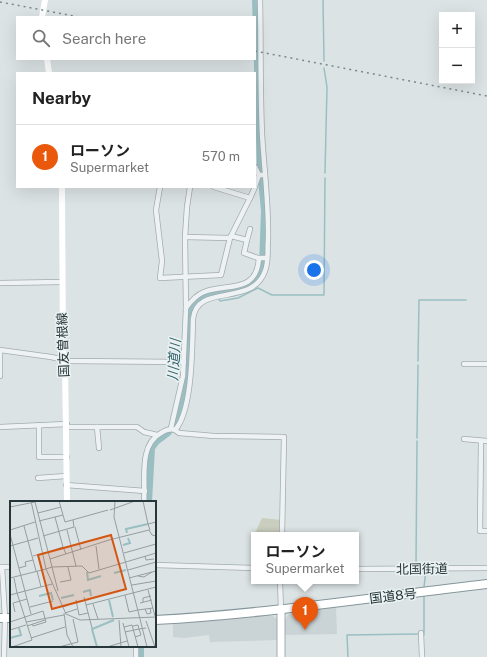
<!DOCTYPE html>
<meta charset="utf-8">
<style>
body{margin:0;font-family:"Public Sans","Noto Sans JP",sans-serif;background:#f6f6f6;color:#222}
.controls{position:absolute;right:12px;top:12px;display:grid;overflow:hidden;border-radius:0px;box-shadow:0 4px 16px #0002}
.controls button{width:36px;height:36px;display:grid;place-items:center;padding:0;border:0;border-bottom:1px solid #e0e0e0;background:#fff;color:#222;font:20px sans-serif}
.you{position:absolute;left:314px;top:270px;width:14px;height:14px;margin:-10px;border:3px solid #fff;border-radius:50%;background:#1a73e8;box-shadow:0 0 0 6px #1a73e833}
.badge{display:grid;place-items:center;width:26px;height:26px;border-radius:50%;background:#ea580c;color:#fff;font-size:13px;font-weight:700}
.pin{position:absolute;translate:-50% -33px;filter:drop-shadow(0 1px 2px #0008)}
.pin::after{content:'';position:absolute;top:21px;width:14px;height:12px;background:inherit;clip-path:polygon(0 0,100% 0,50% 100%)}
.popup{position:absolute;left:251px;top:532px;width:108px;height:52px;box-sizing:border-box;display:grid;place-content:center;border-radius:0px;background:#fff;filter:drop-shadow(0 1px 3px #0005);font-size:13px;white-space:nowrap;color:#767676}
.popup b{font-size:15px;color:#222}
.popup::after{content:'';position:absolute;left:50%;top:100%;margin-left:-8px;border:8px solid transparent;border-top-color:#fff}
.list{margin:0;padding:0;list-style:none}
h2{display:flex;justify-content:space-between;align-items:center;height:52px;margin:0;padding:0 16px;font-size:17px}
h2 small{font-size:13px;font-weight:400;color:#767676}
.list li{display:grid;grid-template-columns:26px 1fr auto;gap:12px;align-items:center;box-sizing:border-box;height:64px;padding:0 16px;border-top:1px solid #e0e0e0}
.list b{display:block;font-size:15px;white-space:nowrap}
.list p{margin:0;font-size:13px;white-space:nowrap;color:#767676}
.list em{font-size:13px;font-style:normal;color:#767676}
.icon{flex:none;width:22px;height:22px;fill:none;stroke:currentColor;stroke-width:2;stroke-linecap:round;stroke-linejoin:round}
.map{position:relative;flex:none;width:487px;height:657px;overflow:hidden}
.search{position:absolute;background:#fff;box-shadow:0 4px 16px #0002;left:16px;top:16px;width:240px;height:44px;display:flex;align-items:center;gap:10px;box-sizing:border-box;padding:0 14px;border-radius:0px;color:#767676;font-size:15px}
.panel{position:absolute;background:#fff;box-shadow:0 4px 16px #0002;left:16px;top:72px;width:240px;height:116px;border-radius:0px}
.map>svg:first-child{display:block}
.built{fill:#cad3d6}
.green{fill:#c9cebe}
.lines{fill:none;stroke-linecap:round;stroke-linejoin:round}
.stream{stroke:#99bfc3;stroke-width:1.5}
.river{stroke:#99bfc3;stroke-width:8}
.minor-casing{stroke:#a2acae;stroke-width:6}
.primary-casing{stroke:#9cacb0;stroke-width:9}
.trunk-casing{stroke:#84969b;stroke-width:10}
.minor{stroke:#eef2f4;stroke-width:4.5}
.secondary{stroke:#fff;stroke-width:6}
.primary{stroke:#fff;stroke-width:7}
.trunk{stroke:#fff;stroke-width:8}
.rail{stroke:#77898d;stroke-width:1.5;stroke-dasharray:2 4;stroke-linecap:butt}
.labels{text-anchor:middle;dominant-baseline:central;stroke-width:3;stroke-linejoin:round;paint-order:stroke}
.street-label{font-size:13px;fill:#27363a;stroke:#ebf2f3}
.water-label{font-size:14px;font-style:italic;fill:#34636b;stroke:#ebf2f3}
.inset-river{fill:none;stroke:#99bfc3;stroke-width:2}
.inset-road{fill:none;stroke:#949ea1;stroke-width:1}
.view{fill:#d55611;fill-opacity:0.15;stroke:#d55611;stroke-width:2}
.inset-edge{fill:none;stroke:#27363a;stroke-width:2}
</style>
<div class="map">
<svg width="487" height="657" viewBox="0 0 487 657">
<rect width="100%" height="100%" fill="#dce3e5"/>
<g class="built">
<path d="M 336,607 L 337,634 L 285,635 L 285,621 L 288,615 L 296,612 Z"/>
<path d="M 266,615 L 273,616 L 277,619 L 278,640 L 210,642 L 209,635 L 184,638 L 173,637 L 173,623 Z"/>
</g>
<path class="green" d="M 262,518 L 281,520 L 281,535 L 258,534 L 256,531 Z"/>
<g class="lines">
<g class="stream">
<path d="M 323,0 L 324,61"/>
<path d="M 324,68 L 327,87 L 325,173"/>
<path d="M 219,299 L 220,301 L 238,298 L 258,288 L 272,295 L 324,295 L 325,178"/>
<path d="M 418,361 L 419,300 L 466,300"/>
<path d="M 417,438 L 418,365"/>
<path d="M 416,566 L 417,441"/>
<path d="M 424,587 L 426,570"/>
<path d="M 424,596 L 424,635"/>
<path d="M 348,657 L 347,635 L 418,634"/>
</g>
<g class="river">
<path d="M 256,0 L 261,169"/>
<path d="M 175,425 L 186,383 L 191,309 C 209,279 250,305 263,265 L 265,211 L 262,179"/>
<path d="M 148,502 L 151,448 L 156,441 L 168,432"/>
<path d="M 140,657 L 140,646"/>
</g>
<g class="minor-casing">
<g id="minor">
<path d="M 255,167 L 259,175 L 265,175"/>
<path d="M 255,186 L 259,175"/>
<path d="M 160,187 L 156,210 L 162,261 L 160,278 L 221,275 L 230,238 L 250,198 L 214,187"/>
<path d="M 190,187 L 187,207 L 185,237 L 230,238"/>
<path d="M 250,198 L 255,187"/>
<path d="M 231,236 L 247,240 L 244,253 L 258,258 L 267,258"/>
<path d="M 247,240 L 250,229"/>
<path d="M 0,283 L 62,282"/>
<path d="M 186,308 C 191,301 196,295 204,292 C 227,283 257,294 259,258"/>
<path d="M 0,350 L 51,357 L 69,361 L 184,362"/>
<path d="M 464,364 L 487,364"/>
<path d="M 0,376 L 0,350"/>
<path d="M 39,425 L 39,457 L 67,457"/>
<path d="M 0,427 L 67,424"/>
<path d="M 67,427 L 137,427 L 144,432 L 157,435"/>
<path d="M 97,427 L 99,448"/>
<path d="M 171,428 L 183,376 L 186,308 L 185,237"/>
<path d="M 175,430 L 179,433 L 214,436 L 284,437 L 282,535"/>
<path d="M 464,439 L 487,441"/>
<path d="M 481,441 L 480,531 L 487,531"/>
<path d="M 38,478 L 66,476"/>
<path d="M 66,485 L 145,491"/>
<path d="M 144,502 C 146,481 138,445 161,433 C 166,430 170,428 175,430 C 193,410 192,345 193,319 C 197,282 252,308 265,271 C 269,261 267,250 268,240 C 269,205 264,170 262,134 C 260,89 261,45 260,0"/>
<path d="M 155,565 L 254,568"/>
<path d="M 0,567 L 11,567"/>
<path d="M 2,567 L 5,618 L 4,657"/>
<path d="M 356,569 L 487,568"/>
<path d="M 280,581 L 281,610"/>
<path d="M 421,633 L 422,657"/>
<path d="M 136,657 L 136,646"/>
</g>
</g>
<g class="primary-casing">
<path id="primary" d="M 281,610 L 281,657"/>
</g>
<g class="trunk-casing">
<g id="trunk">
<path d="M 0,618 L 11,618"/>
<path d="M 155,620 C 266,614 376,597 487,584"/>
</g>
</g>
<use href="#minor" class="minor"/>
<g class="secondary">
<path d="M 42,17 L 45,0"/>
<path d="M 47,59 L 49,73"/>
<path d="M 62,187 L 63,357 L 65,366 L 67,502"/>
</g>
<use href="#primary" class="primary"/>
<use href="#trunk" class="trunk"/>
<g class="rail">
<path d="M 0,2 L 79,17"/>
<path d="M 255,51 L 487,96"/>
</g>
</g>
<g class="labels">
<g class="street-label">
<text transform="translate(63 345) rotate(-92)">国友曽根線</text>
<text transform="translate(422 569) rotate(-1)">北国街道</text>
<text transform="translate(393 596) rotate(-7)">国道8号</text>
</g>
<g class="water-label">
<text transform="translate(174 360) rotate(-86)">川道川</text>
</g>
</g>
<g transform="translate(10 501)">
<rect width="146" height="146" fill="#dce3e5"/>
<path class="inset-river" d="M 117,32 L 116,28 L 138,23M 113,44 L 120,42 L 118,37M 77,71 L 78,79 L 91,75M 104,72 L 116,69M 73,91 L 80,89 L 81,95M 29,95 L 41,92 L 43,99M 51,97 L 64,94M 99,99 L 103,116M 0,137 L 11,134 L 9,127M 87,146 L 82,128 L 104,119"/>
<path class="inset-road" d="M 21,0 L 36,68 L 56,113 L 70,119 L 146,116M 49,0 L 55,21 L 98,9M 105,0 L 104,16 L 130,118M 133,0 L 138,23M 0,6 L 25,1 L 40,58M 100,9 L 125,0M 28,12 L 51,6M 45,16 L 53,46M 29,20 L 53,14M 14,25 L 18,40M 65,26 L 71,49M 0,29 L 25,21M 57,29 L 66,65M 140,29 L 138,23 L 146,21M 0,33 L 11,75M 33,35 L 64,26 L 63,19M 18,40 L 26,70M 0,45 L 28,37M 86,45 L 89,68M 38,51 L 53,46 L 56,53M 114,52 L 146,43M 23,55 L 38,51M 135,55 L 136,59 L 144,58M 42,66 L 72,65 L 79,72 L 146,52M 42,66 L 48,90M 9,67 L 16,65 L 15,61 L 23,59M 36,68 L 42,66 L 40,58 L 99,39 L 139,29 L 142,34 L 146,35M 118,69 L 146,61M 27,70 L 31,86M 128,75 L 134,76 L 142,71M 0,77 L 36,68M 4,77 L 7,92M 119,77 L 146,70M 50,81 L 61,79 L 58,66M 122,84 L 146,80M 138,89 L 145,115M 0,94 L 42,83M 115,94 L 119,111 L 128,109M 74,96 L 82,127M 17,98 L 21,113M 66,99 L 69,114 L 78,112M 133,101 L 133,97 L 141,95M 130,102 L 142,99M 83,103 L 88,118M 76,104 L 146,86M 20,106 L 43,100M 53,106 L 66,101M 135,108 L 137,113 L 141,112 L 140,107M 128,109 L 143,107M 5,111 L 3,102 L 17,98 L 11,75M 54,112 L 57,134 L 63,146M 55,112 L 67,108M 130,118 L 137,146M 109,119 L 111,146M 136,120 L 145,146M 0,121 L 33,110 L 36,121 L 23,125 L 22,123M 16,121 L 54,114M 113,122 L 114,126 L 122,124 L 128,146M 17,125 L 35,119M 123,125 L 128,124 L 129,128 L 136,127M 114,126 L 119,146M 0,129 L 16,124M 115,131 L 129,128 L 131,134 L 125,136M 21,137 L 55,126M 2,146 L 22,139 L 7,92M 49,146 L 68,141 L 63,118M 97,146 L 117,140"/>
<path class="view" d="M 101,34 L 116,88 L 42,108 L 28,54 Z"/>
<rect width="146" height="146" class="inset-edge"/>
</g>
</svg>
<div class="controls">
<button>+</button>
<button>−</button>
</div>
<div class="you"></div>
<div class="pin badge" style="left:305px;top:630px">1</div>
<div class="popup"><b>ローソン</b>Supermarket</div>
<div class="search"><svg class="icon" aria-label="search" viewBox="0 0 24 24"><circle cx="10" cy="10" r="6"/><path d="M15 15l6 6"/></svg>Search here</div>
<section class="panel">
<h2>Nearby<small></small></h2>
<ul class="list">
<li><span class="badge">1</span><div><b>ローソン</b><p>Supermarket</p></div><em>570 m</em></li>
</ul>
</section>
</div>
